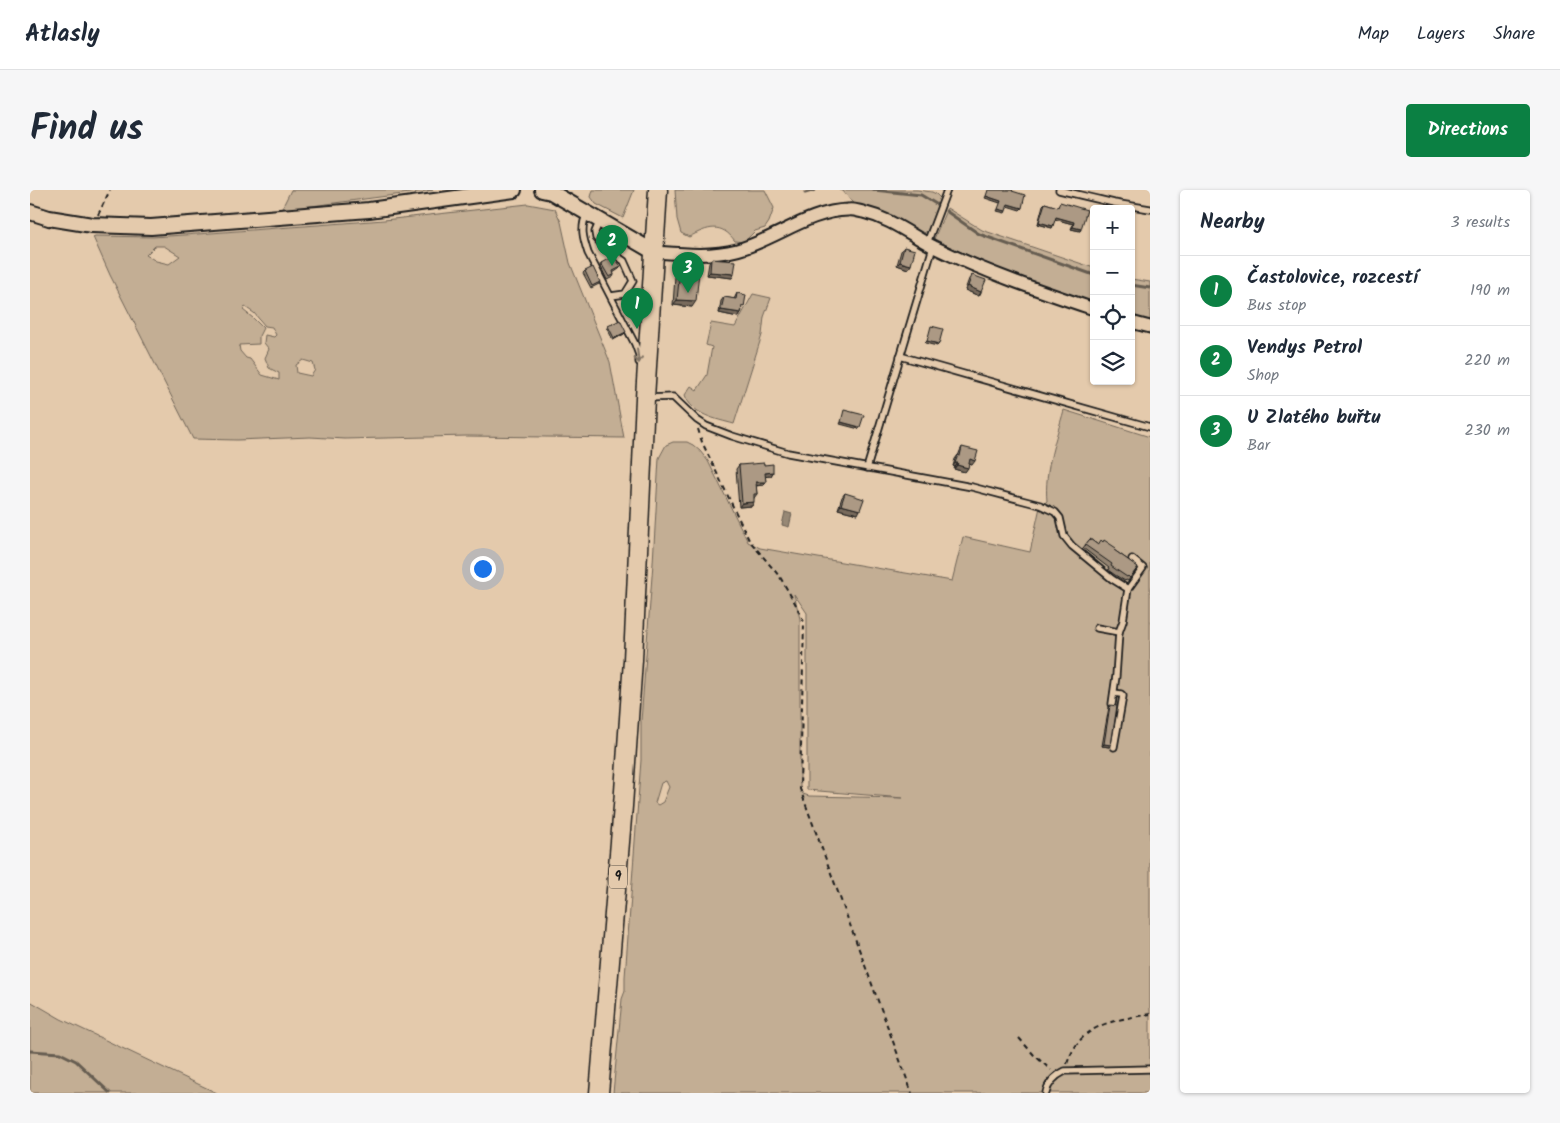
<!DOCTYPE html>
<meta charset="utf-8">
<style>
body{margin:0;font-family:Kalam,sans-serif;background:#f6f6f7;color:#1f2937}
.controls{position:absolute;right:15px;top:15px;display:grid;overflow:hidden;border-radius:5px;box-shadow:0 1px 4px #0004}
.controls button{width:45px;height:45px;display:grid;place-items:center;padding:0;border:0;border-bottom:1px solid #e0e1e3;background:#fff;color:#1f2937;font:25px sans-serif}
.you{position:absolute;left:452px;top:378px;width:18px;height:18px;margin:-12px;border:4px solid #fff;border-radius:50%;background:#1a73e8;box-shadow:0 0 0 8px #1a73e833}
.badge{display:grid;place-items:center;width:32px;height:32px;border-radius:50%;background:#0b8043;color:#fff;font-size:16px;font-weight:700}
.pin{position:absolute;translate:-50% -41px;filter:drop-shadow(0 1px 2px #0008)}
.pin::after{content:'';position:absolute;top:26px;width:18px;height:15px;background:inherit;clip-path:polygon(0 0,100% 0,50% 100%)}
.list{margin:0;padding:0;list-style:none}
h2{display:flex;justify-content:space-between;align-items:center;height:65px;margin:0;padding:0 20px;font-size:21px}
h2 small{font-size:16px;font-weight:400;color:#747a83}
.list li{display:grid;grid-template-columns:32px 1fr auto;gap:15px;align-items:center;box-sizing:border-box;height:70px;padding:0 20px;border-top:1px solid #e0e1e3}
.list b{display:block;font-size:19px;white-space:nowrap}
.list p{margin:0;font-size:16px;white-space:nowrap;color:#747a83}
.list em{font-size:16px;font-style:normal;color:#747a83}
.icon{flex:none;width:28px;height:28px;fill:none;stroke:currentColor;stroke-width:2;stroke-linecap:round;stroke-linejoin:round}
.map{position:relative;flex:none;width:1120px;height:903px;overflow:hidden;border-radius:5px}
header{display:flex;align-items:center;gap:30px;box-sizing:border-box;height:70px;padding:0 25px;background:#fff;border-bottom:1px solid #e0e1e3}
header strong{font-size:24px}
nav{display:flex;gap:28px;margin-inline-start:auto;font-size:18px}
.intro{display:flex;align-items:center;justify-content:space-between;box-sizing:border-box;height:120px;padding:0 30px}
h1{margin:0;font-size:35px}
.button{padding:12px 22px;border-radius:5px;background:#0b8043;color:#fff;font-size:18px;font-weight:700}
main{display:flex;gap:30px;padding:0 30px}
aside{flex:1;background:#fff;border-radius:5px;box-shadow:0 1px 4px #0004}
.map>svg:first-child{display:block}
.green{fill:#c3ae94;stroke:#706558;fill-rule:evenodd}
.water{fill:#978875;stroke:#665d51}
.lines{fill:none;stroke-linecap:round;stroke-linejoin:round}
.stream{stroke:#665d51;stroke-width:3}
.service-casing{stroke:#1c1c1c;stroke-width:9}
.minor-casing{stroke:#1c1c1c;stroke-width:15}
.tertiary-casing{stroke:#1c1c1c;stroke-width:18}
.primary-casing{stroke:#1c1c1c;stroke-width:21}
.path{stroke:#1c1c1c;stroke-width:2;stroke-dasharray:5 4;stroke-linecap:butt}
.service{stroke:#e4caac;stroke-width:5.5}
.minor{stroke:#e4caac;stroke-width:11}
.tertiary{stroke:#e4caac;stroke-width:14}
.primary{stroke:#e4caac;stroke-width:18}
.wall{fill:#948472;stroke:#1c1c1c}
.shaded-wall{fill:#786b5c;stroke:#1c1c1c}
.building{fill:#ac9984;stroke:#1c1c1c}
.oneway{stroke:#807364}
.labels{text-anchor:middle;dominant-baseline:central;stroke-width:4;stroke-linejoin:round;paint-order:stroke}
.shield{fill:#e4caac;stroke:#585047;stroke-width:1}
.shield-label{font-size:14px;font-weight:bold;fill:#1c1c1c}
</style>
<header>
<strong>Atlasly</strong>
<nav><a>Map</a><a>Layers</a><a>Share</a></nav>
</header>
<div class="intro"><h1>Find us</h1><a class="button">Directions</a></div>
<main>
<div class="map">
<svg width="1120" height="903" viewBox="0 0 1120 903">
<rect width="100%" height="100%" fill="#e4caac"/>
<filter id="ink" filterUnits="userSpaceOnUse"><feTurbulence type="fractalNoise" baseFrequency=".02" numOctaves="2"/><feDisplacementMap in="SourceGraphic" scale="10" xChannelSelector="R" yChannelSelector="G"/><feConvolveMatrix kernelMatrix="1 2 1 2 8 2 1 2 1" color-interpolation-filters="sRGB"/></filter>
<g filter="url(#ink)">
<g class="green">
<path d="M 261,0 L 403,0 L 251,20 Z"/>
<path d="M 563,0 L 604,0 L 593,28 L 566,14 L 561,7 Z"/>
<path d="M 645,0 L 735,0 L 744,18 L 739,32 L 735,38 L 725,41 L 714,52 L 705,51 C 691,32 678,37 659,47 L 651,43 L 647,29 Z"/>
<path d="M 810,0 L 887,0 L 902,2 L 906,4 L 911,9 L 898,41 L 891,44 L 826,17 L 813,1 Z"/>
<path d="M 498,14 L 525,19 L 531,32 L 540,73 L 580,172 L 594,248 L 437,246 L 315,249 L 280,247 L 207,250 L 163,249 L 80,85 L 63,47 L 65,46 L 123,47 L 154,45 L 354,30 ZM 125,56 L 134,56 L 150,66 L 139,74 L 126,71 L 116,65 ZM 215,117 L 224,123 L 235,136 L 242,137 L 246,145 L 244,147 L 235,145 L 234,153 L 239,159 L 235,168 L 239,178 L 249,183 L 249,190 L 232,185 L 220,169 L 216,168 L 210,161 L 209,155 L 229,154 L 229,146 L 233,138 L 223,128 L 213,120 ZM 273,170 L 283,173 L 285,180 L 281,186 L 267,183 L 266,175 Z"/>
<path d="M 917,18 L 952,40 L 1064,78 L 1064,114 C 1009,95 956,75 904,49 Z"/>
<path d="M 1101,89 L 1120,92 L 1120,131 L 1101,125 Z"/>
<path d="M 723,104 L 741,108 L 734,127 L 732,145 L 704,234 C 686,229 662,225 655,205 L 661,196 L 667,200 L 677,185 L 682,157 L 676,155 L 681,133 L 705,137 Z"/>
<path d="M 1034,220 L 1120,247 L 1120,903 L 583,903 L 592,809 L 595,801 L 595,787 L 611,570 L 611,531 L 623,373 L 629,268 L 636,255 L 643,252 L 657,252 L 663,255 L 670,261 L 678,271 L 718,352 L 730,358 L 922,391 L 933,347 L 1000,362 L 1010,317 L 1017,311 C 1014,280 1026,249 1034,220 ZM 764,404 L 777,423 L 777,600 L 873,608 L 779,606 L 773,604 L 770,599 L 770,429 ZM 636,591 L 639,597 L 633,612 L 628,615 L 625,613 L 631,593 Z"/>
<path d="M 0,811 L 31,829 L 187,903 L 0,903 Z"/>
</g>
<path class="water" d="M 755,322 L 762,324 L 759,337 L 752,335 Z"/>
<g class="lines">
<g class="stream">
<path d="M 844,0 L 891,5 L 906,14"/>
<path d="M 775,3 L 785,0"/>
<path d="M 916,21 L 949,44 L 1064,85"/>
<path d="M 1101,95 L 1120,98"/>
<path d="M 0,861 L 30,863 L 46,871 L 80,903"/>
</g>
<g class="service-casing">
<g id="service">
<path d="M 1029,0 L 1084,13 L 1120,19"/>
<path d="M 557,23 C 550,38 553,48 558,63 L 605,154 L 609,165 L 609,172"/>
<path d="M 570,30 L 565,42 L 566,48 L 574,57 L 594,71 L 603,91 L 595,104 L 581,106"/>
<path d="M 897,53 L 917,0"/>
<path d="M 870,166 L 1120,237"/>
<path d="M 617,208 L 643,207 L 667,230 L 676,236 L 702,246 L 758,263 L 942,297 L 1010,315 L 1025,322 L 1030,328 L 1034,346 L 1042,356 L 1082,389 L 1098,399"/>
<path d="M 837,278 L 903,57"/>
<path d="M 1067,438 L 1089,442"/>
<path d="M 1084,503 L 1091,504 L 1093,506 L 1084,557"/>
<path d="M 1082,514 L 1086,486 L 1089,442 L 1093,431 L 1098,399 L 1113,378 L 1102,369"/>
<path d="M 1016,903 C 1018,892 1025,886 1035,881 L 1120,879"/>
</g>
</g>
<g class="minor-casing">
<g id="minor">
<path d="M 624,62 C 652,64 680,67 707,60 C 745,50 778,21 818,20 C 823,19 828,21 833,22 C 862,29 879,44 904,57 C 955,82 1010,101 1064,119"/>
<path d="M 1101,132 L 1120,137"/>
</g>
</g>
<g class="tertiary-casing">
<g id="tertiary">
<path d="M 512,0 L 521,2 L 624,62"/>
<path d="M 0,22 L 19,28 L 62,35 L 121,37 L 339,20 L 484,0"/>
</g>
</g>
<g class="primary-casing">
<path id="primary" d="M 569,903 L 593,616 L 603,470 L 615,208 L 628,0"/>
</g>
<g class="path">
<path d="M 68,25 L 80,0"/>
<path d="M 668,239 L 672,252 L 719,350 L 750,387 L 765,413 L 774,432 L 770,599 L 882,903"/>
<path d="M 989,848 L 1004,865 L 1021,880"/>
<path d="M 1037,874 C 1051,833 1082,831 1120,824"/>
</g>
<use href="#service" class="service"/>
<use href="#minor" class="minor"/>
<use href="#tertiary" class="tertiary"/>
<use href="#primary" class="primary"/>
</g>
<g class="wall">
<path d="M 1030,12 L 1051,39 L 1050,41 L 1041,39 L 1043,34 L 1025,29 L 1022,38 L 1008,34 L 1013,15 L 1015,13 L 1027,17 Z"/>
<path d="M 874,57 L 881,75 L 878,79 L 867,75 L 871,61 Z"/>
<path d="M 681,69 L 704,84 L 702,88 L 677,85 L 679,73 Z"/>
<path d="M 571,73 L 591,77 L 589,79 L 583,83 L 584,85 L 583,87 L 577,90 L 570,75 Z"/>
<path d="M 650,80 L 662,117 L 643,115 L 645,86 Z"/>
<path d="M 555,81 L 570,92 L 569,94 L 561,98 L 553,83 Z"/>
<path d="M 942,85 L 951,102 L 949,106 L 935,100 L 939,89 Z"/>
<path d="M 707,103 L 712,121 L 708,127 L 689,123 L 691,111 L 694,107 L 704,109 Z"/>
<path d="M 578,136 L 594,144 L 583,150 L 577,138 Z"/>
<path d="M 932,257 L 942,275 L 939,274 L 935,282 L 924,279 L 925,277 L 923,276 L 925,269 L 928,265 L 928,266 L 930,261 Z"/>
<path d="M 709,275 L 743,282 L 741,286 L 735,286 L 736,292 L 733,295 L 726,296 L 727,304 L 724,308 L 722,316 L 709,317 L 706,279 Z"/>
<path d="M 815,303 L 828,324 L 808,319 L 812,307 Z"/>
<path d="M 1060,349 L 1068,355 L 1084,360 L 1108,377 L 1098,391 L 1096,390 L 1095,391 L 1085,385 L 1078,380 L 1079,378 L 1053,358 Z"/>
<path d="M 1080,515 L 1079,557 L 1072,556 L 1079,517 Z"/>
</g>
<g class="shaded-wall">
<path d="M 956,6 L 971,11 L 970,13 L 955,8 Z"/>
<path d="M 978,14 L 992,18 L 990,20 L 977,16 Z"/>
<path d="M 968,19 L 976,21 L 975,23 L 967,21 Z"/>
<path d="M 1026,27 L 1044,32 L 1043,34 L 1024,29 Z"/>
<path d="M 1009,32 L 1023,36 L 1022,38 L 1008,34 Z"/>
<path d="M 1043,37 L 1051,39 L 1050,41 L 1041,39 Z"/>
<path d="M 870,72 L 881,75 L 878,79 L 867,75 Z"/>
<path d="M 680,82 L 704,84 L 702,88 L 677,85 Z"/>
<path d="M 938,96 L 951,102 L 949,106 L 935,100 Z"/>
<path d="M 647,110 L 666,111 L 662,117 L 643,115 Z"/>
<path d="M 691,120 L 711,123 L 708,127 L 689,123 Z"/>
<path d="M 596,142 L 594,144 L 583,150 L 584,148 Z"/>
<path d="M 897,151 L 909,154 L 907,156 L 895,153 Z"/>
<path d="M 811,232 L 830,237 L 829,239 L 810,234 Z"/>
<path d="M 940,269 L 945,271 L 942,275 L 937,273 Z"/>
<path d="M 925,273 L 928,273 L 925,277 L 923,276 Z"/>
<path d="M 927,275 L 938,278 L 935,282 L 924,279 Z"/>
<path d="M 743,282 L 741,286 L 732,287 L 735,283 Z"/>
<path d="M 726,292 L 736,292 L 733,295 L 723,296 Z"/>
<path d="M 724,312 L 722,316 L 709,317 L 712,313 Z"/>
<path d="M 811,315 L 830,320 L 828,324 L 808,319 Z"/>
<path d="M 1074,554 L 1081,555 L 1079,557 L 1072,556 Z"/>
</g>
<g class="building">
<path d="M 958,0 L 983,0 L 982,1 L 995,5 L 992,18 L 978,14 L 976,21 L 968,19 L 971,11 L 956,6 Z"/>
<path d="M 1030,12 L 1057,20 L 1051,39 L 1043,37 L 1044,32 L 1026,27 L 1023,36 L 1009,32 L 1015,13 L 1028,17 Z"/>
<path d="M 874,57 L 885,60 L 881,75 L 870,72 Z"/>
<path d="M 584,66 L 591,77 L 583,81 L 584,85 L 579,87 L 571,73 Z"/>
<path d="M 681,69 L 706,71 L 704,84 L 680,82 Z"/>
<path d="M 563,77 L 570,92 L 562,96 L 555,81 Z"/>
<path d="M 650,80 L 669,82 L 666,111 L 647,110 Z"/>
<path d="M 942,85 L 956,90 L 951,102 L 938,96 Z"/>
<path d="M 707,103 L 716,105 L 714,117 L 712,116 L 711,123 L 691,120 L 694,107 L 706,109 Z"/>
<path d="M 590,130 L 596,142 L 584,148 L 578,136 Z"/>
<path d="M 901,136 L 913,139 L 909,154 L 897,151 Z"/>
<path d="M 814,220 L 834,225 L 830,237 L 811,232 Z"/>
<path d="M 932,257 L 948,261 L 945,271 L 940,269 L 938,278 L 927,275 L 928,273 L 925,273 L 928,265 L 930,266 Z"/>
<path d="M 734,273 L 734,275 L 743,274 L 743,282 L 735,283 L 736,292 L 726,292 L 727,304 L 724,304 L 724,312 L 712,313 L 709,275 Z"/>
<path d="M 815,303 L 834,309 L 830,320 L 811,315 Z"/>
<path d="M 1060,349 L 1068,355 L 1071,350 L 1073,352 L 1074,350 L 1086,358 L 1084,360 L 1108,377 L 1100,388 L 1098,386 L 1097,387 L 1088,381 L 1081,376 L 1082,374 L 1055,355 Z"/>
<path d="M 1080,515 L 1087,516 L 1081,555 L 1074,554 Z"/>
</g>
<defs><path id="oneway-shaft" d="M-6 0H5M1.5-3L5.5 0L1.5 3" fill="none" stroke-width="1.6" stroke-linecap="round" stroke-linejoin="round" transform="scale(1.25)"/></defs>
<use class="oneway" href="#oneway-shaft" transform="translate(608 166) rotate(82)"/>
</g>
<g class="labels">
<rect class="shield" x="579" y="675.5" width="18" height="23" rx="4"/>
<g class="shield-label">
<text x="588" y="687">9</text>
</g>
</g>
</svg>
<div class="controls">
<button>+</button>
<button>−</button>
<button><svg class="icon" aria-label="locate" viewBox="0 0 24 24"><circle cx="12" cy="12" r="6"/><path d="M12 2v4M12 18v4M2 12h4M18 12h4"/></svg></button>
<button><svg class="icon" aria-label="layers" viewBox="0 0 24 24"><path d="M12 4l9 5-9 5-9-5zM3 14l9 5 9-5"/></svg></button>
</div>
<div class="you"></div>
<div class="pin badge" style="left:607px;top:139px">1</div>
<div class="pin badge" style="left:582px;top:76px">2</div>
<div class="pin badge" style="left:658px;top:103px">3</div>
</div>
<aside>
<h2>Nearby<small>3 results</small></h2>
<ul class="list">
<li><span class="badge">1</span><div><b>Častolovice, rozcestí</b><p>Bus stop</p></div><em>190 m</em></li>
<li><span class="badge">2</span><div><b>Vendys Petrol</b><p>Shop</p></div><em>220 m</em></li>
<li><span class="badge">3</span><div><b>U Zlatého buřtu</b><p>Bar</p></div><em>230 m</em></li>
</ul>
</aside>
</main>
